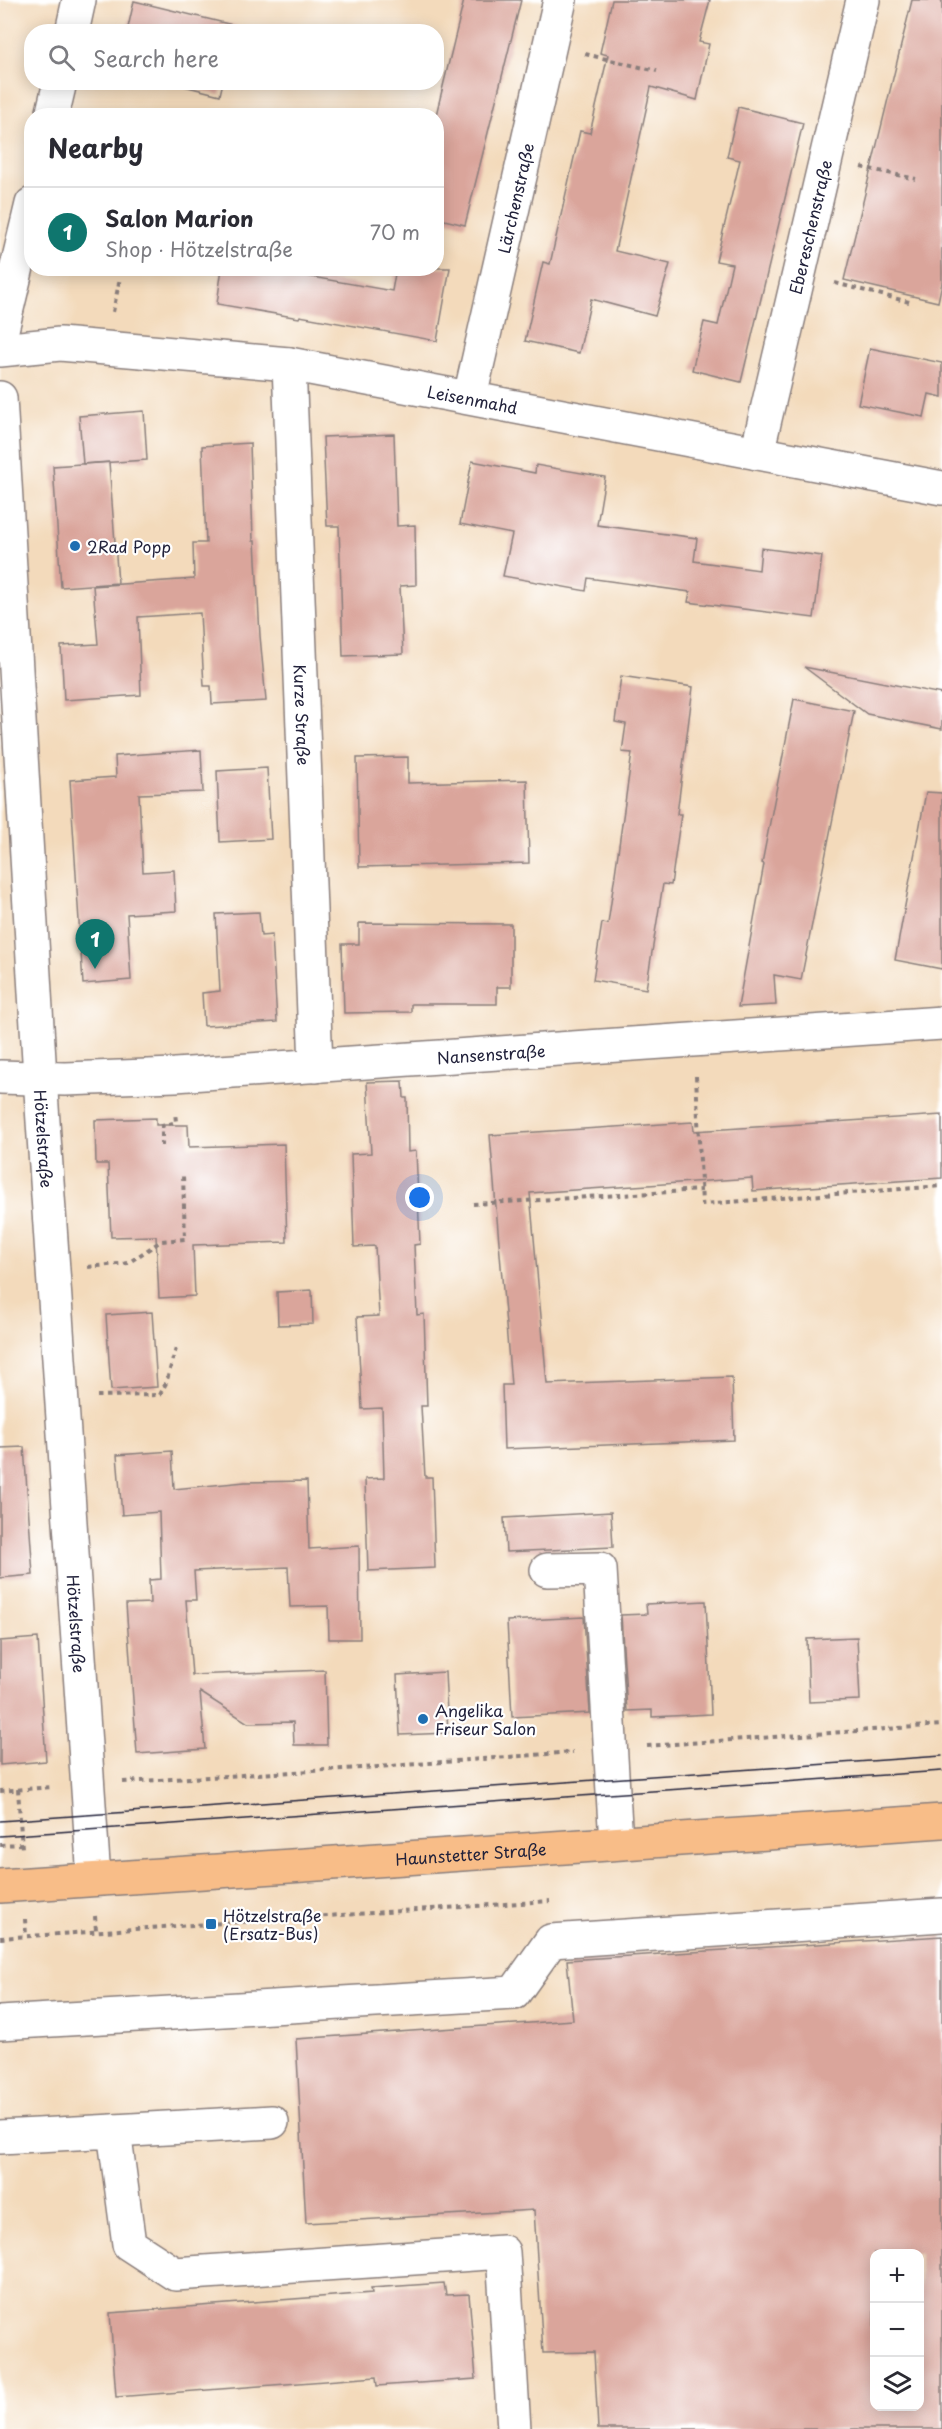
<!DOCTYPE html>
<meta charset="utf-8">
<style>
body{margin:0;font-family:"Playpen Sans",sans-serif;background:#f2f2f3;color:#2b2b33}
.controls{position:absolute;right:18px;bottom:18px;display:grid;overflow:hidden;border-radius:12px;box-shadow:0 3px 15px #0003}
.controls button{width:54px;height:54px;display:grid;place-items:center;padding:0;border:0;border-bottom:2px solid #e1e1e2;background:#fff;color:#2b2b33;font:30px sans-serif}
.you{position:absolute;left:420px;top:1198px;width:21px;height:21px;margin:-15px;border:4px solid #fff;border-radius:50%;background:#1a73e8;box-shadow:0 0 0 9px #1a73e833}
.badge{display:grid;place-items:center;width:39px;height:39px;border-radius:50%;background:#0f766e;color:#fff;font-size:20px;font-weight:700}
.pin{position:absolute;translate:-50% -50px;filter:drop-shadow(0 2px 3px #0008)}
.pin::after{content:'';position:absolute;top:32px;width:21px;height:18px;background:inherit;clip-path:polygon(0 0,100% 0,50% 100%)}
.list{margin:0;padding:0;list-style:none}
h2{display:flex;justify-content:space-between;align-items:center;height:78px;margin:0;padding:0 24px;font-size:26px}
h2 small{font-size:20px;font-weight:400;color:#7c7c81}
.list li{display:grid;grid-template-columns:39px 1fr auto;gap:18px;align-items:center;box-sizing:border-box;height:90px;padding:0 24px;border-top:2px solid #e1e1e2}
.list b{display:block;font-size:22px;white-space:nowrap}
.list p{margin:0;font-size:20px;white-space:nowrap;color:#7c7c81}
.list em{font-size:20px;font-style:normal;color:#7c7c81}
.icon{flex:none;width:33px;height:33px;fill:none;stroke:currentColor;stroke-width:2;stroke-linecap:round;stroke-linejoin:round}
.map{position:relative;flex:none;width:942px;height:2429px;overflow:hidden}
.search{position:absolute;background:#fff;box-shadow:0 3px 15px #0003;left:24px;top:24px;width:420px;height:66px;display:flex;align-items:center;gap:15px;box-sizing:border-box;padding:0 21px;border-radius:24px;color:#7c7c81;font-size:22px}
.panel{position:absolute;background:#fff;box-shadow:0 3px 15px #0003;left:24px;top:108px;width:420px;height:168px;border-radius:24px}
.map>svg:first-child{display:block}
.building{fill:#daa59b;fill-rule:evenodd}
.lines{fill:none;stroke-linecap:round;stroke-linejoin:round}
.minor-casing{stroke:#8a7e7b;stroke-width:36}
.major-casing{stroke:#8a7e7b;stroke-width:36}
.path{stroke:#8a7e7b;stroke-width:4;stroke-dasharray:4.5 4.5;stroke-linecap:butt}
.minor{stroke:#fff;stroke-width:33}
.major{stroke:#f8bd88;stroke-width:33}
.tram{stroke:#22223b;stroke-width:1.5}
.poi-dot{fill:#1f6fb2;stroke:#fff;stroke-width:2}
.labels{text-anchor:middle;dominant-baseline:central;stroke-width:4.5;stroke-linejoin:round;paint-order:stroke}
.street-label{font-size:16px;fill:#22223b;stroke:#fff}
.poi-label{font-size:16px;fill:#22223b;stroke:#fff;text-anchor:start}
</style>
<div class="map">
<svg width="942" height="2429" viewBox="0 0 942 2429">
<rect width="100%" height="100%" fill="#fff"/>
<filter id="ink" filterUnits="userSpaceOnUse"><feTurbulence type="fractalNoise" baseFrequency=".0167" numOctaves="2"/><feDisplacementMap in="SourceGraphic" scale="12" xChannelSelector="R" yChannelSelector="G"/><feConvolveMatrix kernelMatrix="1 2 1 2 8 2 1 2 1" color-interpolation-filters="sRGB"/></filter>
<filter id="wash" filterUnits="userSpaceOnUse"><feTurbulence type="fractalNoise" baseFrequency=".008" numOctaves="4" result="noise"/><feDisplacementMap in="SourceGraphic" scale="24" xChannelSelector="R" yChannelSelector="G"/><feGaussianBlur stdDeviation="1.35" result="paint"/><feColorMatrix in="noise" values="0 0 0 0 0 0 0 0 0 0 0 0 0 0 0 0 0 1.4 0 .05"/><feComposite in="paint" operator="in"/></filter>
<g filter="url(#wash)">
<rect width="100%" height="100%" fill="#f3dabb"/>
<g id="blocks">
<g class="building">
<path d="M 464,0 L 521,0 L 465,225 L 436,218 L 436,115 Z"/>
<path d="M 612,0 L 710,0 L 699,42 L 709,44 L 697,100 L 651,87 L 615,251 L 670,264 L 655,316 L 591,299 L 579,353 L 525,341 L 543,262 L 550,264 L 580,131 L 590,133 L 608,55 L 600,53 Z"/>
<path d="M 912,0 L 942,0 L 942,283 L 938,302 L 844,280 Z"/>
<path d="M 134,1 L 237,26 L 235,32 L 127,32 Z"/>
<path d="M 168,82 L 223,82 L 220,95 Z"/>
<path d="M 738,107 L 803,123 L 741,382 L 692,370 L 704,322 L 718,325 L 732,264 L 716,261 L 740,160 L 727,157 Z"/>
<path d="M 222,268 L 307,268 L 306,276 L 392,291 L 396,268 L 450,268 L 437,341 L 300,316 L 299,318 L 217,304 Z"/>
<path d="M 870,348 L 942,363 L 942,397 L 929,394 L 924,417 L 858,404 Z"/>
<path d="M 144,411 L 147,460 L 83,464 L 79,416 Z"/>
<path d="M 394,434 L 397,526 L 415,525 L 416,585 L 400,586 L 403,654 L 343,656 L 339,526 L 327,526 L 323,437 Z"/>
<path d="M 250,443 L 253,541 L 255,541 L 260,636 L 266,701 L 212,704 L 211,686 L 204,686 L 200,613 L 138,617 L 141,695 L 64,700 L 61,646 L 98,644 L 93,586 L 194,579 L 193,543 L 206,543 L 202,446 Z"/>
<path d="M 472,461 L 535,473 L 536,465 L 605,477 L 597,525 L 697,538 L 694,561 L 759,570 L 761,548 L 822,556 L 814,618 L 688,602 L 690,592 L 588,578 L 586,591 L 503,576 L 512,534 L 460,524 Z"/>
<path d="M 109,462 L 118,583 L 61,587 L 53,466 Z"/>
<path d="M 804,667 L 942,694 L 942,729 L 867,714 Z"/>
<path d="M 621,676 L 693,687 L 677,814 L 681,814 L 671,885 L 663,884 L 646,989 L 593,980 L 602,923 L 608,924 L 632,753 L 622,752 L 626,724 L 615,722 Z"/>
<path d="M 794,699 L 854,711 L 801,980 L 774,975 L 776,1005 L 738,1007 L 764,864 L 762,863 Z"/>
<path d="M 201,750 L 203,792 L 139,794 L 143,872 L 174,870 L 176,911 L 127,914 L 131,980 L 83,984 L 70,780 L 116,777 L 115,756 Z"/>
<path d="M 408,757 L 408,783 L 527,780 L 529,863 L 359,867 L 357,758 Z"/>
<path d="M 267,768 L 271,839 L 220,842 L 217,771 Z"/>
<path d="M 926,792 L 942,793 L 942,969 L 895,960 Z"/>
<path d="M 259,912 L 261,936 L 272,935 L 277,1022 L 204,1026 L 202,993 L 220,991 L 216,914 Z"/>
<path d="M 359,923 L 511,924 L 511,987 L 497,987 L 497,1004 L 411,1004 L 411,1012 L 344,1013 L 342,944 L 359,944 Z"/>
<path d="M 403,1081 L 404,1098 L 407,1098 L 408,1152 L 416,1151 L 420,1244 L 414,1245 L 417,1315 L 424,1314 L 427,1406 L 421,1406 L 425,1477 L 432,1477 L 435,1568 L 368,1571 L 365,1479 L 384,1478 L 382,1408 L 362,1409 L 357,1317 L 379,1316 L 375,1246 L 354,1247 L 351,1154 L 371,1153 L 367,1082 Z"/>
<path d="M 942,1115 L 942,1178 L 753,1191 L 752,1178 L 530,1193 L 547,1384 L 732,1377 L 734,1440 L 504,1449 L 502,1385 L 511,1385 L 490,1135 L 693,1122 L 694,1131 Z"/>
<path d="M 156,1118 L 156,1125 L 188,1125 L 189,1147 L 284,1144 L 287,1242 L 193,1245 L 195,1296 L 159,1298 L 156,1236 L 111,1237 L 108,1164 L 96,1164 L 95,1120 Z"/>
<path d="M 312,1290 L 313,1324 L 278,1325 L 277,1292 Z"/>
<path d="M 152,1312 L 157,1387 L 111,1390 L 106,1315 Z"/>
<path d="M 24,1447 L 33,1575 L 0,1578 L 0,1448 Z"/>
<path d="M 172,1451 L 174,1489 L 245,1482 L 307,1481 L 309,1549 L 359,1546 L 360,1639 L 329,1639 L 328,1606 L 290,1607 L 288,1567 L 194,1571 L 196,1600 L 186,1600 L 192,1675 L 325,1670 L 327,1745 L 294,1745 L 293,1722 L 248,1723 L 200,1692 L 205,1749 L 137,1754 L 126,1604 L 150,1603 L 149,1580 L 161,1579 L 159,1512 L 122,1515 L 117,1455 Z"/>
<path d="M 611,1512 L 613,1547 L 506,1552 L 504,1518 Z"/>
<path d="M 706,1601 L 711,1714 L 652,1717 L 652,1710 L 627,1711 L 621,1615 L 647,1614 L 646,1604 Z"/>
<path d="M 584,1617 L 590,1713 L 512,1717 L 507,1621 Z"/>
<path d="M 857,1637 L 860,1700 L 809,1702 L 807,1639 Z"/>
<path d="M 38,1638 L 46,1761 L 0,1765 L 0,1641 Z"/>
<path d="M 445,1672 L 448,1733 L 400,1735 L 397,1675 Z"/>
<path d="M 942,1936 L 942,2429 L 598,2429 L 594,2352 L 543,2353 L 534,2210 L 306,2223 L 296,2039 L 573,2020 L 567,1960 ZM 874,2253 L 920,2253 L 920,2406 L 874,2406 Z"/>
<path d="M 444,2283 L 446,2295 L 469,2294 L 476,2379 L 377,2386 L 376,2377 L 116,2397 L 110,2313 L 372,2293 L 371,2288 Z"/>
</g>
</g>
</g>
<g filter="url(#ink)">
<use href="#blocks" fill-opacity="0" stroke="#8a7e7b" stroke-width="1.5"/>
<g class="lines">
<g class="minor-casing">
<g id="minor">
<path d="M 72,32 L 79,0"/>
<path d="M 52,116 L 60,82"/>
<path d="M 0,338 L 32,204"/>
<path id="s1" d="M 0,350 L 60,344 L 289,364 L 942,488"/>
<path id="s2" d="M 289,364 L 316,1066"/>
<path id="s3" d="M 470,397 L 560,0"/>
<path id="s4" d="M 0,398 L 40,1077 L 94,1879"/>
<path id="s5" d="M 757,453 L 863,0"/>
<path id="s6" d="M 0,1077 L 65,1079 L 175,1075 L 942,1023"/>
<path d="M 547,1570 L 600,1569 L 616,1843"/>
<path d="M 0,2023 L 514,1993 L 551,1941 L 942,1915"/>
<path d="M 114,2131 L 272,2122"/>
<path d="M 0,2137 L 114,2131 L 129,2244 L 175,2274 L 503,2252 L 514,2429"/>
</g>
</g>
<g class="major-casing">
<g id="major">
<path id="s7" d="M 0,1886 L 942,1821"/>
</g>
</g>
<g class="path">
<path d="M 585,54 L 657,71"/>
<path d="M 861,167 L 916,179"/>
<path d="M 835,283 L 913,303"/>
<path d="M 113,312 L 120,278"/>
<path d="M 696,1076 L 702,1204 L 942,1186"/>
<path d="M 162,1146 L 162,1126 L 176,1122 L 175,1112"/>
<path d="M 473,1204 L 702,1190"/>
<path d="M 88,1267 L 128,1263 L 161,1241 L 185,1239 L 183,1175"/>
<path d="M 97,1396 L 160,1395 L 166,1383 L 177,1345"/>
<path d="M 647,1746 L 942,1725"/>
<path d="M 123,1782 L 378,1767 L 573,1752"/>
<path d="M 18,1789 L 22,1849"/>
<path d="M 0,1791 L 52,1787"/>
<path d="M 0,1845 L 22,1844"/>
<path d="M 95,1916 L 96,1931"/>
<path d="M 25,1919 L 26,1936"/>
<path d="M 0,1938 L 550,1901"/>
</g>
<use href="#minor" class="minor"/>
<use href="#major" class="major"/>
<g class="tram">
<path d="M 0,1821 L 942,1756"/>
<path d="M 0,1836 L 942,1771"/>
</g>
</g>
</g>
<g class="poi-dot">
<circle cx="75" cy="546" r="6"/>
<circle cx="423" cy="1719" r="6"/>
<rect x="205" y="1918" width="12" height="12" rx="3"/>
</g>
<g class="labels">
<g class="street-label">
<text stroke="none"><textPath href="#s3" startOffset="204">Lärchenstraße</textPath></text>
<text stroke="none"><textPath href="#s5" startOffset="232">Ebereschenstraße</textPath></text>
<text stroke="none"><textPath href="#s1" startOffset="477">Leisenmahd</textPath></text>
<text stroke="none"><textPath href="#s2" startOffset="351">Kurze Straße</textPath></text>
<text stroke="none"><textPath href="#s6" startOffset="492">Nansenstraße</textPath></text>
<text stroke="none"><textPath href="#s4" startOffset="742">Hötzelstraße</textPath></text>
<text stroke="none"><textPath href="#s4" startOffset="1228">Hötzelstraße</textPath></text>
<text stroke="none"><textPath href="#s7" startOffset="472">Haunstetter Straße</textPath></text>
</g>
<g class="poi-label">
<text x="87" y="546">2Rad Popp</text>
<text x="435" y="1710">Angelika<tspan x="435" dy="18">Friseur Salon</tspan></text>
<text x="223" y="1915">Hötzelstraße<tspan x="223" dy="18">(Ersatz-Bus)</tspan></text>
</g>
</g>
</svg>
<div class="controls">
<button>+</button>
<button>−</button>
<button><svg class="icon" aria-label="layers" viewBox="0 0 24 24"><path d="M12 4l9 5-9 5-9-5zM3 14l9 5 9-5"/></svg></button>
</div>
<div class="you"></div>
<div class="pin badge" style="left:95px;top:969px">1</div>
<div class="search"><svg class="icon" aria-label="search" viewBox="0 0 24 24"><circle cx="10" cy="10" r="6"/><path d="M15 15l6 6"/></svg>Search here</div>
<section class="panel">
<h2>Nearby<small></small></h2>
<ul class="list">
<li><span class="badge">1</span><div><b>Salon Marion</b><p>Shop · Hötzelstraße</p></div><em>70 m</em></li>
</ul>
</section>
</div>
